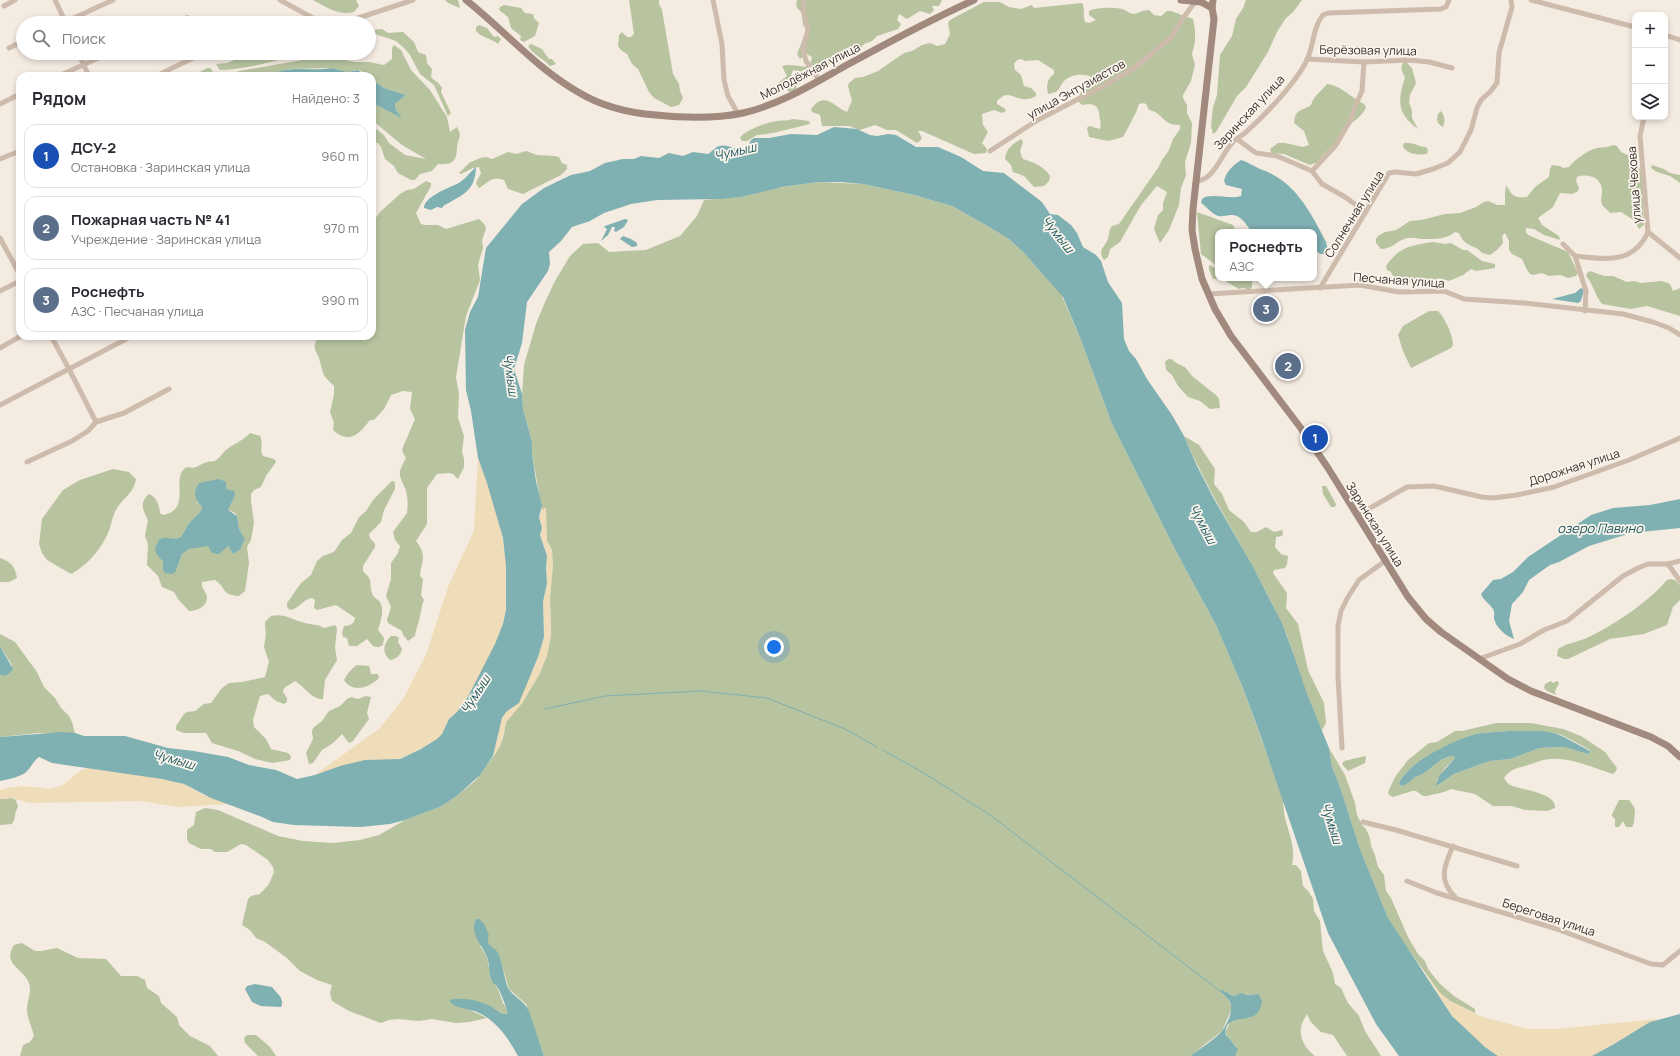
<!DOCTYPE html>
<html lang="ru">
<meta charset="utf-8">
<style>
body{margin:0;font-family:Manrope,sans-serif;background:#f2f2f3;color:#2b2b33}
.controls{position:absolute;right:12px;top:12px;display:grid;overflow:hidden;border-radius:8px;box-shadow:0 2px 6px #0003}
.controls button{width:36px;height:36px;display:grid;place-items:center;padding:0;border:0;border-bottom:1px solid #e1e1e2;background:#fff;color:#2b2b33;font:20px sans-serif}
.you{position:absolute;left:774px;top:647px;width:14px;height:14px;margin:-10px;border:3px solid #fff;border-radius:50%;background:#1a73e8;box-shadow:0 0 0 6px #1a73e833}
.badge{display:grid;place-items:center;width:26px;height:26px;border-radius:50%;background:#b45309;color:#fff;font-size:13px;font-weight:700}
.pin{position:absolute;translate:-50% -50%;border:2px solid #fff;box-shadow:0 1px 4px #0006}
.popup{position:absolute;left:1215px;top:229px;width:102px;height:52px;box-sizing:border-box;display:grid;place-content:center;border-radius:8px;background:#fff;filter:drop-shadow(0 1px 3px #0005);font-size:13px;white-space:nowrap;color:#7c7c81}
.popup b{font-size:15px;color:#2b2b33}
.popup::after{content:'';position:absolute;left:50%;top:100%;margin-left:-8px;border:8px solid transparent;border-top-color:#fff}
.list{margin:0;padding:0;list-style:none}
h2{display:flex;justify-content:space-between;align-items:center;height:52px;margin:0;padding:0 16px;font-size:17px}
h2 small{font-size:13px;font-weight:400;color:#7c7c81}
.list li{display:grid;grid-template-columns:26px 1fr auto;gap:12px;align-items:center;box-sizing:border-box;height:64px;margin:0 8px 8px;padding:0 8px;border:1px solid #e1e1e2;border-radius:12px}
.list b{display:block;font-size:15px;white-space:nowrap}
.list p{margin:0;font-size:13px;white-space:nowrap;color:#7c7c81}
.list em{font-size:13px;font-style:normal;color:#7c7c81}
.icon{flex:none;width:22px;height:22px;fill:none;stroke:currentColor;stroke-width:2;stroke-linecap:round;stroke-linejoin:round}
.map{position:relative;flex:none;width:1680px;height:1056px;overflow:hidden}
.search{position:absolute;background:#fff;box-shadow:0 2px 6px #0003;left:16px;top:16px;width:360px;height:44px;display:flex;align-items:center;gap:10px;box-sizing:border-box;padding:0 14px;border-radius:22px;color:#7c7c81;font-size:15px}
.panel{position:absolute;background:#fff;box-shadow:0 2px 6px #0003;left:16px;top:72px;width:360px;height:268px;border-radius:12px}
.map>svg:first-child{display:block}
.green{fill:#b8c4a0;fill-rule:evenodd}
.sand{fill:#efdcb8}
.water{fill:#7fb0b2}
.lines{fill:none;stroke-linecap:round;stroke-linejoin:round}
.stream{stroke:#7fb0b2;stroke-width:1}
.street{stroke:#cdbbac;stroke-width:5}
.secondary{stroke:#a18a7d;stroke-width:7}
.labels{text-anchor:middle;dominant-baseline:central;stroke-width:3.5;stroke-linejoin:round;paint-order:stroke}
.street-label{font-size:12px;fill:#3b302b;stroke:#fbf5ee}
.water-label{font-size:13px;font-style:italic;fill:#1f5a5e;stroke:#fbf5ee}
</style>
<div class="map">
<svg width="1680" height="1056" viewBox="0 0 1680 1056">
<rect width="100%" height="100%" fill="#f4ebe1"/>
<g class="green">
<path d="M 313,0 L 356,0 L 359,6 L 354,12 C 339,16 326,7 313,0 Z"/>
<path d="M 445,0 L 458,0 L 460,8 L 448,3 Z"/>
<path d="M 629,0 L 659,0 L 659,4 L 662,10 L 673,74 L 679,84 L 680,91 L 683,98 L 679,105 L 671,107 L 654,98 L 649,92 L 638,69 L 632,64 L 627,54 L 621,50 L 618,46 L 619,35 L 622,32 L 627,37 L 631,37 L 634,34 Z"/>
<path d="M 797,0 L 942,0 L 939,6 L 932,6 L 934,10 L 930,14 L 920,11 L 907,19 L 899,14 L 897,20 L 901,24 L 898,29 L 877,36 L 872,41 L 864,44 L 859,50 L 852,54 L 843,55 L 830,64 L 822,64 L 819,67 L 807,70 L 805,73 L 793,70 L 791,76 C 798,80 798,82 796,90 L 789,92 L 784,86 L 777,86 L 777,84 L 787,76 L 782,66 C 791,63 801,68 810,66 L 812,57 L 807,54 L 800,59 L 797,54 L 807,29 L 803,25 L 802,13 C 798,9 795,7 797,0 Z"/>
<path d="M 1246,0 L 1302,0 L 1293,12 L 1286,18 L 1277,32 L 1268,52 L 1246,87 L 1237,96 L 1216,132 L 1213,134 L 1211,126 L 1213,107 L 1217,95 L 1220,55 L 1232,36 L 1236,19 L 1243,8 Z"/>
<path d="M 984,2 L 1000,2 L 1009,7 L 1021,9 L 1032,5 L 1034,8 L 1082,3 C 1085,8 1083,16 1085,22 L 1089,23 L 1096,20 L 1089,15 L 1089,11 C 1097,7 1114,7 1122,9 C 1126,10 1130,14 1134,14 C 1139,13 1142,10 1149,10 L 1154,15 L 1161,16 L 1167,11 L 1171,11 L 1193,19 L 1195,30 L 1195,42 L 1192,54 L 1195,65 L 1191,81 L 1183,95 L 1183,98 L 1187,105 L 1187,113 L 1192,123 L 1191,143 L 1185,162 L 1186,175 L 1181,188 L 1179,205 L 1169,230 L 1160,243 L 1154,229 L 1158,215 L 1163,210 L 1163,203 L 1167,192 L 1157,186 L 1141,205 L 1120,242 L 1110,249 L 1108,257 L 1104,260 C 1096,249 1107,246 1108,238 C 1110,233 1108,232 1112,226 L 1119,224 L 1158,168 L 1162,160 L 1169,150 L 1173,139 L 1180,129 L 1180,125 C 1167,125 1166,121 1157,113 C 1154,111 1151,111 1148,109 L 1147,105 L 1144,103 L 1139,104 C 1137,108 1137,112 1134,116 C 1130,124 1127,130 1123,137 L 1108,141 L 1089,137 L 1087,128 L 1089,126 L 1100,129 C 1102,123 1099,118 1099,112 C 1096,103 1090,104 1082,105 L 1077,100 L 1085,84 L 1091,80 L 1090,76 C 1081,74 1072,74 1064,81 C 1061,84 1060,89 1056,92 L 1048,94 C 1046,86 1047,79 1054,74 L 1054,70 L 1038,60 L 1025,61 L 1021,59 L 1017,60 L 1014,64 L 1015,70 L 1021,75 L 1024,86 L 1031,88 L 1036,93 L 1036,96 C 1022,104 1014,94 1006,95 C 1002,96 999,99 997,101 L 997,104 L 1004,108 L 1006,111 L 1002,113 L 994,110 L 982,114 L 983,125 L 988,132 L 982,143 L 987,149 L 986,153 L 974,154 L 922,131 L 918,131 L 922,138 L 920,141 L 917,143 L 896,130 L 887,130 L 875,125 L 860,130 L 849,126 L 822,126 L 820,115 L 812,112 L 811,109 C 825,90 834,107 847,112 L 852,101 L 848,86 L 849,83 L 855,78 L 863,77 L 878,71 L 904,53 L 912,51 L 922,45 L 930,43 L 937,46 L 945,44 L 950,34 L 948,23 L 950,20 Z"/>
<path d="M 504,5 L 521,8 L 525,13 L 533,14 L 534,18 L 539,23 L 535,36 L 524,42 L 520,40 L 521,36 L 511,28 L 508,17 L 499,10 L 500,7 Z"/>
<path d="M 187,15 L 208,23 L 169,23 Z"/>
<path d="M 479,25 L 487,28 L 494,37 L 498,36 L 501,39 L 498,44 C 491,38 482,38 476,31 L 476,27 Z"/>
<path d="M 382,29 L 388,33 L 403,32 L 414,42 L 418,52 L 426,55 L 427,63 L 432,69 L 431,77 C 435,82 438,81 442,88 L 441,92 L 451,113 L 448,116 L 434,85 L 420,74 L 410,55 L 405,49 L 396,41 L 375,34 L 373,30 Z"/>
<path d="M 531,44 L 542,49 L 549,59 L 552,59 L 556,64 L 550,66 C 544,59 532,54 528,46 Z"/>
<path d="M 394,45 L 401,50 L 411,70 L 430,90 L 447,117 L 450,132 L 457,127 L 460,134 C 460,138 457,143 457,147 C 457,161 453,165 438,164 L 432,171 L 420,174 L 415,180 L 411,180 L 398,173 L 394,166 L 385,159 L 381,147 L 378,143 L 372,143 L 372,126 L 384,135 L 389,143 L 405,155 L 426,159 L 402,145 L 372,120 L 372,103 L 401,117 L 396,110 L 395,104 L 406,95 L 384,88 L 372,80 L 372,76 L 367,76 L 360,70 L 356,70 L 348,72 L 331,68 L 290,69 L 273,73 L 270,76 L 229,76 L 239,71 L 308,59 L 312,57 L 342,59 L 354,62 L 369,62 L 384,65 L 392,59 L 392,48 Z"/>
<path d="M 260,53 L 303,53 C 276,61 248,69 220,70 L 216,64 L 227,63 L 244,56 Z"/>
<path d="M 1406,62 L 1412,68 L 1415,79 L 1416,83 L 1410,95 L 1409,103 L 1412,110 L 1412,118 L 1418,129 C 1396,113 1398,100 1405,77 C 1402,72 1400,68 1403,63 Z"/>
<path d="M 207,68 L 210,68 L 213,71 C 209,78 200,76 193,76 Z"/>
<path d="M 1327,84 C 1341,85 1351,98 1364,104 L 1366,107 C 1362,117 1353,121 1346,128 C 1343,131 1342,135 1339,139 C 1332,147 1323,153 1318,162 L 1310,165 L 1284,154 L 1271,153 L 1270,149 L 1278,143 L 1285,143 L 1303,147 L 1309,145 L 1304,131 L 1294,123 C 1295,108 1303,111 1311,105 C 1314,95 1321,92 1327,84 Z"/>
<path d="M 1441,111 C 1445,116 1445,121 1443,127 C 1437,124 1436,120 1438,114 Z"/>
<path d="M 793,119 L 809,121 L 810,124 L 773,133 L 757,135 L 747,141 L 742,141 L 740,138 C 745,130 768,122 777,121 C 783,120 788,121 793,119 Z"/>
<path d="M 1021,139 L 1023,142 C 1021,151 1018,149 1023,159 C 1033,162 1045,167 1050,176 L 1049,181 L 1044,186 L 1034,187 L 1024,176 L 1013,172 L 1011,165 L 1005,159 C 1006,149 1012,144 1021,139 Z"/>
<path d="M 1404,143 C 1415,142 1417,147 1426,147 L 1428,150 L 1427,154 C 1418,155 1409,155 1403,147 Z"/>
<path d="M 1613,145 L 1617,146 L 1621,152 L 1634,158 L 1642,173 L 1644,225 L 1639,229 L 1635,221 L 1621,212 L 1610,213 C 1608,209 1603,208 1602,204 C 1600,200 1602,196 1602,191 C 1602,177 1587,173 1577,177 L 1576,181 L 1579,188 L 1578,191 L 1572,194 L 1560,193 L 1553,207 L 1538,218 L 1542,225 L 1559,236 L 1560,240 L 1544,235 L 1534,229 L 1526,228 L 1526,232 L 1528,235 L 1568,252 L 1578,273 L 1576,276 L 1568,278 L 1560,275 L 1549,276 L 1542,273 L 1533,275 L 1530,274 L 1527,270 L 1522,259 L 1512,254 L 1509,250 L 1509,241 L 1505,233 L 1502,236 L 1503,243 L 1497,250 L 1490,255 L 1482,253 C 1474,243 1466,249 1459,233 L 1455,232 C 1447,239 1436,239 1426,239 C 1419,239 1411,236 1404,239 C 1396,242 1391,249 1381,249 L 1376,243 L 1376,239 L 1378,236 L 1385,232 L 1396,230 L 1410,221 L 1421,220 L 1445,214 L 1460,213 L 1476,207 L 1484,202 L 1488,201 L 1497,205 L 1505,205 L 1505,193 L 1506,185 C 1513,197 1514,198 1527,197 L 1535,187 L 1549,177 L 1550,169 L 1552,165 L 1560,166 L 1563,168 L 1569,167 C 1576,159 1586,151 1597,148 C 1603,147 1607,148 1613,145 Z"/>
<path d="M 526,151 L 537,155 L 554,156 L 559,157 L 562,163 L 567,165 L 567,169 L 561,175 L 523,194 L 508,189 L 504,180 C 491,176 489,182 479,188 L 476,183 L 481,173 L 479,167 L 473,168 L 461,174 L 459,173 L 469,163 L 480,158 L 486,157 L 492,159 L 508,152 L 516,154 Z"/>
<path d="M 1652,165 L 1664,169 L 1670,173 L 1680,175 L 1680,183 L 1670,176 L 1657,172 L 1651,168 Z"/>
<path d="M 426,181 L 431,183 L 431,186 L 416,213 L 421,224 L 425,225 L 438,225 L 446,229 L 479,219 L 485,225 L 486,229 L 482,240 L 483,248 L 478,265 L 480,280 L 466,316 L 456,377 L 459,394 L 458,418 L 464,436 L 462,451 L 464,459 L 464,467 L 458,479 L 453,474 L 449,473 L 437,474 L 427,488 L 427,524 L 416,541 C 428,556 421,561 420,576 L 423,579 L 421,595 L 424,600 C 421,606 422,610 420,616 C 419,623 416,628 415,636 L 408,641 L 403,635 L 402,631 L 388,623 L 387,620 L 391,607 L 386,596 L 391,579 L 391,563 L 398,553 L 400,546 L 395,540 L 393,532 L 407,513 C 408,506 408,494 405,488 C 398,473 398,473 406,458 L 402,451 L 403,447 L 415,419 L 410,409 L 412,392 L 403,391 L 391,395 L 384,409 L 374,420 L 370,420 C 359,434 350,445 333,430 L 334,423 L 330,412 L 334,394 L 334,386 C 323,375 324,377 320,362 C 317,348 311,353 318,336 L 372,336 L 372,223 L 380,212 L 400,194 L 407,190 L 414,189 Z"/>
<path d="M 819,182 L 863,184 L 914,195 L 952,206 L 984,224 L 1009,239 L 1024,253 L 1061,294 L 1081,340 L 1112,424 L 1179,557 L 1216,625 L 1243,688 L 1283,799 C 1283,805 1284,812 1285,818 C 1289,834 1296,848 1292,865 L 1296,865 L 1301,871 L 1303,886 L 1309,892 L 1313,899 L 1314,911 L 1320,921 L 1323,951 L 1333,973 L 1335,984 L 1341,988 L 1348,1003 L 1359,1016 L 1365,1031 L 1381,1056 L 1347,1056 L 1333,1035 L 1321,1032 L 1311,1022 L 1307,1014 C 1305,1018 1301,1023 1301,1029 C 1299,1038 1307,1051 1315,1056 L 1235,1056 L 1237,1047 L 1227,1037 L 1226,1031 L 1230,1022 L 1243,1018 L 1250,1018 L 1255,994 C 1246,996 1244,993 1234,996 L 1229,993 L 1221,993 L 1228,998 L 1232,1008 L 1222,1031 L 1190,1056 L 544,1056 L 526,1004 L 509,989 L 499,955 L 488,944 L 487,940 L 480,946 L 487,957 L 491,979 L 498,989 L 503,1003 L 508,1011 L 508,1014 L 504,1014 L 483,1003 L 456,999 L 472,1011 L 487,1018 L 469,1022 L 456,1023 L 432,1019 L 419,1021 L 398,1019 L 389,1020 L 381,1023 L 349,1011 L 332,1001 L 330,993 L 332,985 L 317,980 L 300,971 L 287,958 L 265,942 L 256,938 L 250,930 L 242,925 L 248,899 L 251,896 L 260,894 L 269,884 L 274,872 L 273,867 L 268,860 L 246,845 L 241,844 L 227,852 L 215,852 L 211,849 L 201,849 L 189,843 L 187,839 L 187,830 L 194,825 L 196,812 L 205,808 L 218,810 L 278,836 L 303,841 L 334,843 L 360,840 L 379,835 L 405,820 L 442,806 L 458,795 L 475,781 L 496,753 L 503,738 L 506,722 L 522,703 L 537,678 L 547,655 L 551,635 L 550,599 L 552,550 L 547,541 L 545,508 L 542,510 L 532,454 L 532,442 L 523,409 L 522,394 L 524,365 L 536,324 L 545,302 L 555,281 L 570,256 L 583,244 L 598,243 L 609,252 L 646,250 L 680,236 L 697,216 L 704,200 L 741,197 L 770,189 Z"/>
<path d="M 1197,212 L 1233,225 L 1237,232 L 1218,232 L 1217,266 L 1201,254 Z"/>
<path d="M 1433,242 L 1445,244 L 1451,243 L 1463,250 L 1467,250 L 1482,261 L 1495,264 L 1495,268 L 1476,271 L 1471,269 L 1463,275 L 1449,281 L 1439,278 L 1430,282 L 1420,283 L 1395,280 L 1391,272 L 1387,270 L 1386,266 C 1400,246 1410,246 1433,242 Z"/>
<path d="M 1209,265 L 1218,269 L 1218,278 L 1254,278 L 1252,283 L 1252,287 L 1250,290 L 1243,288 L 1239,289 L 1227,282 L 1225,279 L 1213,279 L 1209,269 Z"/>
<path d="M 1590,271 L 1604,276 L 1613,276 L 1627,282 L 1634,281 L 1641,283 L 1662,281 L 1670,284 L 1673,291 L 1680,288 L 1680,316 L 1647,306 L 1631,309 L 1602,304 C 1595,296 1594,285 1586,276 L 1587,273 Z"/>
<path d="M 1429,311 L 1438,311 C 1445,318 1453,336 1453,345 L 1451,348 L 1411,368 L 1403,351 L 1398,335 L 1403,326 Z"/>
<path d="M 1168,359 L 1171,359 L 1178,364 L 1185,367 L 1192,376 L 1217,396 L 1219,399 L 1220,408 L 1210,409 L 1200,401 L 1188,397 L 1178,386 L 1172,375 L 1166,370 L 1165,362 Z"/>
<path d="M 250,433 L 260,436 C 264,443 259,450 263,456 L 274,459 L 276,462 L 266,476 L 261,487 L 254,490 L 251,494 L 251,501 L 254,523 L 251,540 L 247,547 L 249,563 L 245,591 L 239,596 C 221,595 227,588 215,580 L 202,582 L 202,586 L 207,596 C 208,606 198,611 189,611 L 178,599 L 174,592 L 162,587 L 158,576 L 147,565 L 148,544 L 145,536 L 148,520 C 143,511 139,502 149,494 C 157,497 159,505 160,513 L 163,515 C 191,510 172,481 184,469 C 187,466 189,468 193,468 C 198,467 202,463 207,462 C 209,461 212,462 214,461 C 218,460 222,454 225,451 C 233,444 243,441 250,433 ZM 196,501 L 228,510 L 235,513 L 237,516 L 239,529 L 245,539 L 240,550 L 233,554 L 228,546 C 214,546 193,544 182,554 L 176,571 L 163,570 L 163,538 L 174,540 L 181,537 L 189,523 L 201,511 L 202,507 Z"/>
<path d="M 1184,436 L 1199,445 L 1215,469 L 1214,484 L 1222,494 L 1229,510 L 1244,522 L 1251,532 L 1257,532 L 1266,527 L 1274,532 L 1282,530 L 1283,532 L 1282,536 L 1276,537 L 1275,547 L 1281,554 L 1288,556 L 1287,564 L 1285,568 L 1274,570 L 1273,573 L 1287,593 L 1286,608 L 1298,624 L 1308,670 L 1324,703 L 1326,723 L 1322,730 C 1303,697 1298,657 1281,622 C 1251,558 1212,501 1184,436 Z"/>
<path d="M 113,469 L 129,472 L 136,479 C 133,495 123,497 116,510 C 112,517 111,526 108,533 C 101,550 86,566 71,574 L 47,560 L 42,553 L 39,544 L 42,519 L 63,490 L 80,480 Z"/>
<path d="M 392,481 L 395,482 L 395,489 L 384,510 L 381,522 L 369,534 L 370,538 L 375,544 L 375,547 L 363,566 L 363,571 C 375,583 368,580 372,593 C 373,598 378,599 380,602 C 385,610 380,623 378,630 L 384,638 L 383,645 C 375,650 372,645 367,639 L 357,646 L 349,646 L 347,638 L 343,637 L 342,633 L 344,626 C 350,625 354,625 355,618 C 353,616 339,607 336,605 L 317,610 L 314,608 L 315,600 L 312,598 C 303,599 299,609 290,610 L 287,607 L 287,603 L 301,583 L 311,575 L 317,561 L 323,556 L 334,552 L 342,540 L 351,533 L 359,517 L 366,511 L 373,500 Z"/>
<path d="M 1322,486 L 1326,486 L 1336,504 L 1335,507 L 1331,507 L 1323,494 Z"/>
<path d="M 0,558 C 11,562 15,566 17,578 L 9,582 L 0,582 Z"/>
<path d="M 1671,579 L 1675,580 L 1680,585 L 1680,600 L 1673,607 L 1667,625 L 1644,634 L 1610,639 L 1568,659 L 1564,659 L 1557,656 L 1558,649 C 1568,642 1580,642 1591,636 C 1617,623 1648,602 1667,580 Z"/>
<path d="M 271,616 C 284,613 293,620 305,623 C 313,625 317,624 324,628 L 335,625 L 337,628 L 335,648 L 337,660 L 325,680 L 323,699 C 312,700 304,686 295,681 L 284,688 L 283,692 L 287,698 L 287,702 L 284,704 L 276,701 L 268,694 L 260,696 L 253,720 L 254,727 L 266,739 L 271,749 L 288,753 L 291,756 L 290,760 L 272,763 L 255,759 L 238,751 L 212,743 L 206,733 L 184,733 L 176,730 L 176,726 L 184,714 L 187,712 L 195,711 L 204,704 L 211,703 L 222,688 L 229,683 L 242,682 L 265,677 L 269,662 L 264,647 L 266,634 L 265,626 L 265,622 Z"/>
<path d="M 0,634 L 15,642 L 37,672 L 44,687 L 55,698 L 61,708 L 69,716 L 72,722 L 75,733 L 38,733 L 0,737 L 0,675 L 5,676 L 12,665 L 0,646 Z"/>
<path d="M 391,636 L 396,636 L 399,638 L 398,642 L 402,649 C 401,655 396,659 390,660 C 381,652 384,643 391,636 Z"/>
<path d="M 357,665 L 369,666 L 371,674 L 378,674 L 379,678 C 370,687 353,694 344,680 C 347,674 352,668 357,665 Z"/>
<path d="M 1551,681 L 1553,683 L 1557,681 L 1559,683 L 1555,691 L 1556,695 L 1547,691 L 1544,688 L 1545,684 Z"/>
<path d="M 366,696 L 371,697 L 367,713 L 369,719 L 353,741 L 349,743 L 342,734 L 333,743 L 322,750 L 313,763 L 309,764 L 306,753 L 313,739 L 312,732 L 313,728 L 322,721 L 329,711 L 340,706 L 347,699 L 351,697 L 358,699 Z"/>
<path d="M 1496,723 L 1531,723 L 1563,729 L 1581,736 L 1605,752 L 1617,768 L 1616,771 L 1613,774 C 1590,767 1567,755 1543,760 C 1537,762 1531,764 1525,766 C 1517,768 1509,770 1504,778 C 1506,781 1508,784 1510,785 C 1521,790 1557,793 1555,808 L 1547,811 L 1525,810 L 1512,806 L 1493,806 L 1475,794 L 1451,789 L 1444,792 L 1427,796 L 1423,796 L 1416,791 L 1412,791 L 1393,797 L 1389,795 L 1388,792 L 1395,777 L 1408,760 L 1429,743 L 1437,742 L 1455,731 L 1462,731 ZM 1510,731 L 1554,733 L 1562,735 L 1588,749 L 1591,752 L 1588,754 L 1564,747 L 1540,748 L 1510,759 L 1490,761 L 1481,764 L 1454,774 L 1438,785 L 1437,780 L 1445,768 L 1455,758 L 1453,756 C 1440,757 1434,767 1424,773 C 1421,775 1418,776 1415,777 C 1411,781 1408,784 1402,786 L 1399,784 C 1404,764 1457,739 1476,734 C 1487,732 1499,732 1510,731 Z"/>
<path d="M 1329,748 L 1345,775 L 1355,803 L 1357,815 L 1362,825 L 1366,829 L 1370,838 L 1371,846 L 1375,855 L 1378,867 L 1384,875 L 1386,891 L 1391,898 L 1408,937 L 1418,954 L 1425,961 L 1428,969 L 1440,984 L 1454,996 L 1475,1009 L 1475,1013 L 1450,1001 L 1440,993 L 1402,941 L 1388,918 L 1360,849 L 1339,784 L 1332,767 Z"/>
<path d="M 1365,756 L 1366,757 L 1365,763 L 1348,771 L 1342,764 L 1344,761 Z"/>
<path d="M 12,798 L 16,800 L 18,807 C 13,815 17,817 12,824 L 0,825 L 0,799 Z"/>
<path d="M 1619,800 L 1629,800 L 1634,807 L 1635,811 L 1634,823 L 1632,827 L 1626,827 L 1623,821 L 1619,827 L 1615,827 L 1615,819 L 1612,816 L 1612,814 Z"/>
<path d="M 22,943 L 35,951 L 41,951 L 57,948 L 78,958 L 106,959 L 121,976 L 137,976 L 145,980 L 147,988 L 159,996 L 161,1003 L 177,1017 L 179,1025 L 190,1036 L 210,1046 L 218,1056 L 20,1056 L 23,1045 L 30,1042 L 34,1036 C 32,1028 27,1017 27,1009 C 27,999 33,991 28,981 C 22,968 2,964 14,945 Z"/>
<path d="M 247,1035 L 256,1035 L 270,1047 L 276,1056 L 258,1056 L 245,1043 L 244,1038 Z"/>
</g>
<g class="sand">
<path d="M 478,458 C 496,506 515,566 505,618 C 501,636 470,699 457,712 C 455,714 452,715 450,718 C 446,722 445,729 442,734 C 437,741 427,746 420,749 C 414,752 407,756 400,758 C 389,762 376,758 364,761 C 347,764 331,769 315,775 L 380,728 L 403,699 L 426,655 L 448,587 L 474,531 Z"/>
<path d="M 546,507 L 547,541 L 552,550 L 553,565 L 550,599 L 551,635 L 547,655 L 540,673 L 522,703 L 506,722 L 500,747 L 493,756 L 502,718 L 506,712 L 513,708 L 534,668 L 544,637 L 543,602 L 547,583 L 546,568 L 547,556 L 540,535 L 542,528 L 539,517 L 542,510 Z"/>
<path d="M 90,768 L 158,778 L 184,784 L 199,793 L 228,804 L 178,807 L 141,801 L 29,803 L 12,798 L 0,799 L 0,790 C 11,786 23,786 34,787 C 40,787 47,790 53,788 C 71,785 73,770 90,768 Z"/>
<path d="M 1422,968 L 1440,993 L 1450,1001 L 1480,1016 L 1528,1029 L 1557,1029 L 1657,1019 L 1592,1056 L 1498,1056 L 1485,1047 L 1452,1016 Z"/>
</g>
<g class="water">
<path d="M 331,68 L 348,72 L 358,70 L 367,76 L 270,76 C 285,64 314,72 331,68 Z"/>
<path d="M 372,80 L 384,88 L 406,95 L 395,104 L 396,110 L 402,118 L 372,103 Z"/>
<path d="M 834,127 L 857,129 L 870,135 L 877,136 L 888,134 L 896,135 L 916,147 L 938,147 L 961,157 L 983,171 L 1004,173 L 1042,202 L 1050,214 L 1058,215 L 1071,225 L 1077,233 L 1083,247 L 1096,255 L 1101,261 L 1108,282 L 1122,303 L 1124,339 L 1129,351 L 1136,359 L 1147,379 L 1172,415 L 1184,436 L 1197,466 L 1214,499 L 1252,565 L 1282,623 L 1295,658 L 1307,694 L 1329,748 L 1332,767 L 1339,784 L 1360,849 L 1388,918 L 1452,1016 L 1485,1047 L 1498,1056 L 1399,1056 L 1376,1024 L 1328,933 L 1261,737 L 1243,688 L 1216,625 L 1179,557 L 1112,424 L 1081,340 L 1063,297 L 1024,253 L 1009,239 L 984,224 L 952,206 L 914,195 L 863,184 L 841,182 L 819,182 L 782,187 L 741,197 L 721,199 L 657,200 L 631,204 L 604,213 L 590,221 L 572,227 L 561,241 L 549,252 L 550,264 L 548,271 L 527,302 L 522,343 L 514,369 L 522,394 L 523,409 L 532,442 L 532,454 L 536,481 L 542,506 L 539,517 L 542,528 L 540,535 L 547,556 L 546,568 L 547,583 L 543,602 L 544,637 L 538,657 L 519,703 L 506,712 L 502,718 L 493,756 L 480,775 L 458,795 L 442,806 L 405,820 L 390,824 L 361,827 L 294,825 L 273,822 L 262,817 L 211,798 L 184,784 L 162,779 L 52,763 L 39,757 C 33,761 32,766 28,770 C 22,777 9,779 0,781 L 0,737 L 62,732 L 75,733 L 84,736 L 125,736 L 168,748 L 194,751 L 228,757 L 249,765 L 276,770 L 297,779 L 315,775 L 340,766 L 365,760 L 400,759 L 421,749 L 437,739 L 442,734 L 449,719 L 457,712 L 466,700 L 473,687 L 495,644 L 503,624 L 506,610 L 506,566 L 503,538 L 487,483 L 478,458 L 471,411 L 466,390 L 465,330 L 470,312 L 478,297 L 486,248 L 522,204 L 544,188 L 571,175 L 590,171 L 605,163 L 623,159 L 634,159 L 641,156 L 659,158 L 669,153 L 683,156 L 693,152 L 708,154 C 712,152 714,148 719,146 C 729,143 736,152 746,150 L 751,140 L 754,138 L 769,138 L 791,134 L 817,135 Z"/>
<path d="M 1241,160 C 1248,162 1253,166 1260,169 C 1294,180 1310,211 1326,242 L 1328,250 L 1326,254 L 1320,254 L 1314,249 L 1314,232 L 1252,232 C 1247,226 1241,214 1231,215 C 1225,215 1222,218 1216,215 C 1210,212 1206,206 1201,203 L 1202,199 C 1210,192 1230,200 1241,196 L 1242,189 L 1226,185 L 1224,181 C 1226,172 1233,165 1241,160 Z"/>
<path d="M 476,167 C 475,186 469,192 452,201 C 448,204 444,204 442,208 L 437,207 L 431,210 L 424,208 C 424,197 448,188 457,184 C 465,180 470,172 476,167 Z"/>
<path d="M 625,219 L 628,220 L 624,227 L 616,232 L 614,231 L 615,227 L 612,227 L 608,235 L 601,241 L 607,229 L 604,227 L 605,226 Z"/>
<path d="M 623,236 L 631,239 L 637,243 L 637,246 L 632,247 L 620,239 Z"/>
<path d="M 1581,288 L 1584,290 L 1581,301 L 1578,303 L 1552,299 L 1575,293 Z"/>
<path d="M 219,479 L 226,482 L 226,489 L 234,491 L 235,495 L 228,510 L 237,516 L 239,529 L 245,539 L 240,550 L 233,554 L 228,546 L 219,554 L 212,553 L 208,546 L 189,549 L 182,554 L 176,571 L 173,574 L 165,573 L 163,570 L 163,561 C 157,555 152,551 158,542 C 159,540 159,539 163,538 C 170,537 173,541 181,537 L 189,523 L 201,511 L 202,507 C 194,499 193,493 199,483 Z"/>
<path d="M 1680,499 L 1680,528 L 1631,533 L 1589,546 L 1559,562 L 1550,565 L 1529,580 L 1523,592 L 1512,604 L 1509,621 L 1514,639 C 1506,636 1495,627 1494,618 C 1494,615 1495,612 1493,609 C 1489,603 1483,600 1481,594 L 1493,580 L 1501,579 L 1513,572 L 1528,557 L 1591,515 L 1613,508 L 1650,505 Z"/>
<path d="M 0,646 L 13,669 L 12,671 L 5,676 L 0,675 Z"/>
<path d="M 1510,731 L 1542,731 L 1554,733 L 1562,736 L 1588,750 L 1591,752 L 1588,754 L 1564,747 L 1540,748 L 1510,759 L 1490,761 L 1481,764 L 1454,774 L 1438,785 L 1436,785 L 1439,776 L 1455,758 L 1453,756 C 1440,757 1434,767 1424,773 C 1421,775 1418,776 1415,777 C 1411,781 1408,784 1402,786 L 1399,784 C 1405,763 1456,739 1476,734 C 1487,732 1499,732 1510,731 Z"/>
<path d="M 476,919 L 479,919 L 484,924 L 489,935 C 484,948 495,945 499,955 C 503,965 504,978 508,988 C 513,997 524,1000 529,1011 L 544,1056 L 518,1056 C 509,1039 496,1020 477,1012 C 468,1008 454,1009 449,1000 C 462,997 478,1000 490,1006 C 496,1009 501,1015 508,1014 C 508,1011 500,991 498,988 C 496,985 493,984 492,981 C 488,974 490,964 487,957 C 482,944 469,934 476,919 Z"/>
<path d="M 255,984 L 272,987 C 277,994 285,998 281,1007 L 261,1006 L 252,1002 L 245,989 L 247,986 Z"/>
<path d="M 1222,990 L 1234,996 L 1242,993 L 1247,995 L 1258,994 L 1262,1001 C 1261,1006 1260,1012 1255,1015 C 1246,1022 1223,1015 1226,1035 L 1238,1049 L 1235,1056 L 1190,1056 C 1197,1051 1218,1037 1222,1031 C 1227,1024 1234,1011 1230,1002 C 1228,997 1223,995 1220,991 Z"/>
<path d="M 1680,1014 L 1680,1056 L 1592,1056 L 1614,1044 L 1650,1022 Z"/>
</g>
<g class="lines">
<g class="stream">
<path d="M 545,709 L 605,696 L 700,691 L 767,698 L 845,729 L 877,747"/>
<path d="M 883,750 L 927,775 L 990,815 L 1220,991"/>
</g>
<g class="street">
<path d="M 55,0 L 66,23"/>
<path d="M 280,0 L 322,23"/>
<path d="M 713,0 L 722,44 L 724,80 L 728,96 L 738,114"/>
<path d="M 803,0 L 804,14 L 808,30 L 803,49 L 806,61 L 819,80"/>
<path d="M 1531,0 L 1635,27"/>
<path d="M 4,6 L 15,0"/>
<path d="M 63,23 L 113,0"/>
<path d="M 343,23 L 413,0"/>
<path d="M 1665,35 L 1680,40"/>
<path d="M 9,48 L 23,41"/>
<path d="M 78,53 L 89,76"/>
<path d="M 1307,59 L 1364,62 L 1409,60 L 1429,62 L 1452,68"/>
<path d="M 59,76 L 109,53"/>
<path d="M 156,76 L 193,58 L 212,53"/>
<path d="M 0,104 L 20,94"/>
<path d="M 1237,139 L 1256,153 L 1277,156 L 1312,171 L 1336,145 L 1351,119 L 1354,109 L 1362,91 L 1364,62"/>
<path d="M 990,151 L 1036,121 L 1107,84 L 1136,67 L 1171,37 L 1183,18 L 1196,1"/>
<path d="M 0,159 L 20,151"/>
<path d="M 1312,171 L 1322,184 L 1345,197 L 1366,212"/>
<path d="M 1196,181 C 1214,181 1222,153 1233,142 C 1236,139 1241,136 1245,133 C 1265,115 1292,87 1305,64 C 1314,49 1312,28 1323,15 L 1328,13 L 1441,9 L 1446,7 L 1449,0"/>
<path d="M 1648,232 L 1680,258"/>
<path d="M 0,238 L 20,275"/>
<path d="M 1563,244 L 1575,256 C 1605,259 1633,265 1648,232 L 1640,136 L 1644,117"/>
<path d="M 1575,256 L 1586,291 L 1585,311"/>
<path d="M 1320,288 L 1389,173 L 1395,172 L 1416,174 L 1433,169 L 1448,163 L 1460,152 L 1471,130 L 1477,108 L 1481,100 L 1490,92 L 1497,83 L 1499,53 L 1512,7 L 1511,0"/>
<path d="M 0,291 L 20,281"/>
<path d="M 1208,294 L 1360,285 L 1399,292 L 1444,291 L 1464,299 L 1524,303 L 1623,314 L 1653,322 L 1669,328 L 1680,335"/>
<path d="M 51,336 L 69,369 L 96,422"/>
<path d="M 0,348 L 21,336"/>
<path d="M 0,405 L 132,336"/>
<path d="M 27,462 L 72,441 L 88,431 L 96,422 L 124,413 L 169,389"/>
<path d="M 1358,515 L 1407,487 L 1434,486 L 1482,497 L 1493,498 L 1517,495 L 1554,487 L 1629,460 L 1680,438"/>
<path d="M 1668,564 L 1680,581"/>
<path d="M 1479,659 L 1520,644 L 1544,630 L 1567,621 L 1623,576 L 1638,568 L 1648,564 L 1668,564 L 1680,561"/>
<path d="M 1342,748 L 1338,676 L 1338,626 L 1341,611 L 1348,597 L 1359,580 L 1385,561"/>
<path d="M 1363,822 L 1396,830 L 1517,866"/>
<path d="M 1453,846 C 1444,866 1438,880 1455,897"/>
<path d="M 1407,881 L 1437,893 L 1554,928 L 1651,964 L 1663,965 L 1680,951"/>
</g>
<g class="secondary">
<path d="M 466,0 C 504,30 536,68 578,92 C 601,106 629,113 656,115 C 685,118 714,119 743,113 C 779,105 813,84 845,66 C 887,43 930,20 974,0"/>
<path d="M 1181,0 L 1201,2 L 1212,8"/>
<path d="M 1213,0 L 1212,8 L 1214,19 L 1193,209 L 1192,230 L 1195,249 L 1202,279 L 1215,309 L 1231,336 L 1300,427 L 1328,468 L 1408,597 L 1426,619 L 1441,632 L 1508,679 L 1531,691 L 1651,737 L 1668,746 L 1680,757"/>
</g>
</g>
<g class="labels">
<g class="street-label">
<text transform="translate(1368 50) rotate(1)">Берёзовая улица</text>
<text transform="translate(810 71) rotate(-27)">Молодёжная улица</text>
<text transform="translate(1076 89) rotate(-29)">улица Энтузиастов</text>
<text transform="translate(1249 112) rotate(-47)">Заринская улица</text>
<text transform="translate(1634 185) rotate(-94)">улица Чехова</text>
<text transform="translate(1354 214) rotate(-58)">Солнечная улица</text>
<text transform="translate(1399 280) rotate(4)">Песчаная улица</text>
<text transform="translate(1574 467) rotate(-18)">Дорожная улица</text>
<text transform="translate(1375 524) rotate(58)">Заринская улица</text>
<text transform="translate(1549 917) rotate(18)">Береговая улица</text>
</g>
<g class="water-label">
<text transform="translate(735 151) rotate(-13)">Чумыш</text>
<text transform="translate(1058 234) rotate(51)">Чумыш</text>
<text transform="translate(511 375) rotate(82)">Чумыш</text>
<text transform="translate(1203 524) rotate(61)">Чумыш</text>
<text x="1600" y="528">озеро Павино</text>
<text transform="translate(475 694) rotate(-57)">Чумыш</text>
<text transform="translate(174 759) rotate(16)">Чумыш</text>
<text transform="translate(1332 823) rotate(72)">Чумыш</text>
</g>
</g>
</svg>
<div class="controls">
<button>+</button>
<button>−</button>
<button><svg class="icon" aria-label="layers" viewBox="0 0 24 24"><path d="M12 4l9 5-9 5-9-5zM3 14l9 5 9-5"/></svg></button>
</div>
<div class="you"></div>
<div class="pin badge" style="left:1315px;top:438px;background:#1a4fb4">1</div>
<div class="pin badge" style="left:1288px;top:366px;background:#5c6f8a">2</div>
<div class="pin badge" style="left:1266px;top:309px;background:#5c6f8a">3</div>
<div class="popup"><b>Роснефть</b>АЗС</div>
<div class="search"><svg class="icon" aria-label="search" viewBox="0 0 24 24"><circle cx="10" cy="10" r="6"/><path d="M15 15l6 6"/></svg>Поиск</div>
<section class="panel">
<h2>Рядом<small>Найдено: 3</small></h2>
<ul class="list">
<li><span class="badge" style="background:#1a4fb4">1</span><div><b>ДСУ-2</b><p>Остановка · Заринская улица</p></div><em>960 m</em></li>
<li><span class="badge" style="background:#5c6f8a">2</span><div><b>Пожарная часть № 41</b><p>Учреждение · Заринская улица</p></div><em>970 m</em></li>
<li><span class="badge" style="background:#5c6f8a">3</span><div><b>Роснефть</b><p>АЗС · Песчаная улица</p></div><em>990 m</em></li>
</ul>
</section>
</div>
